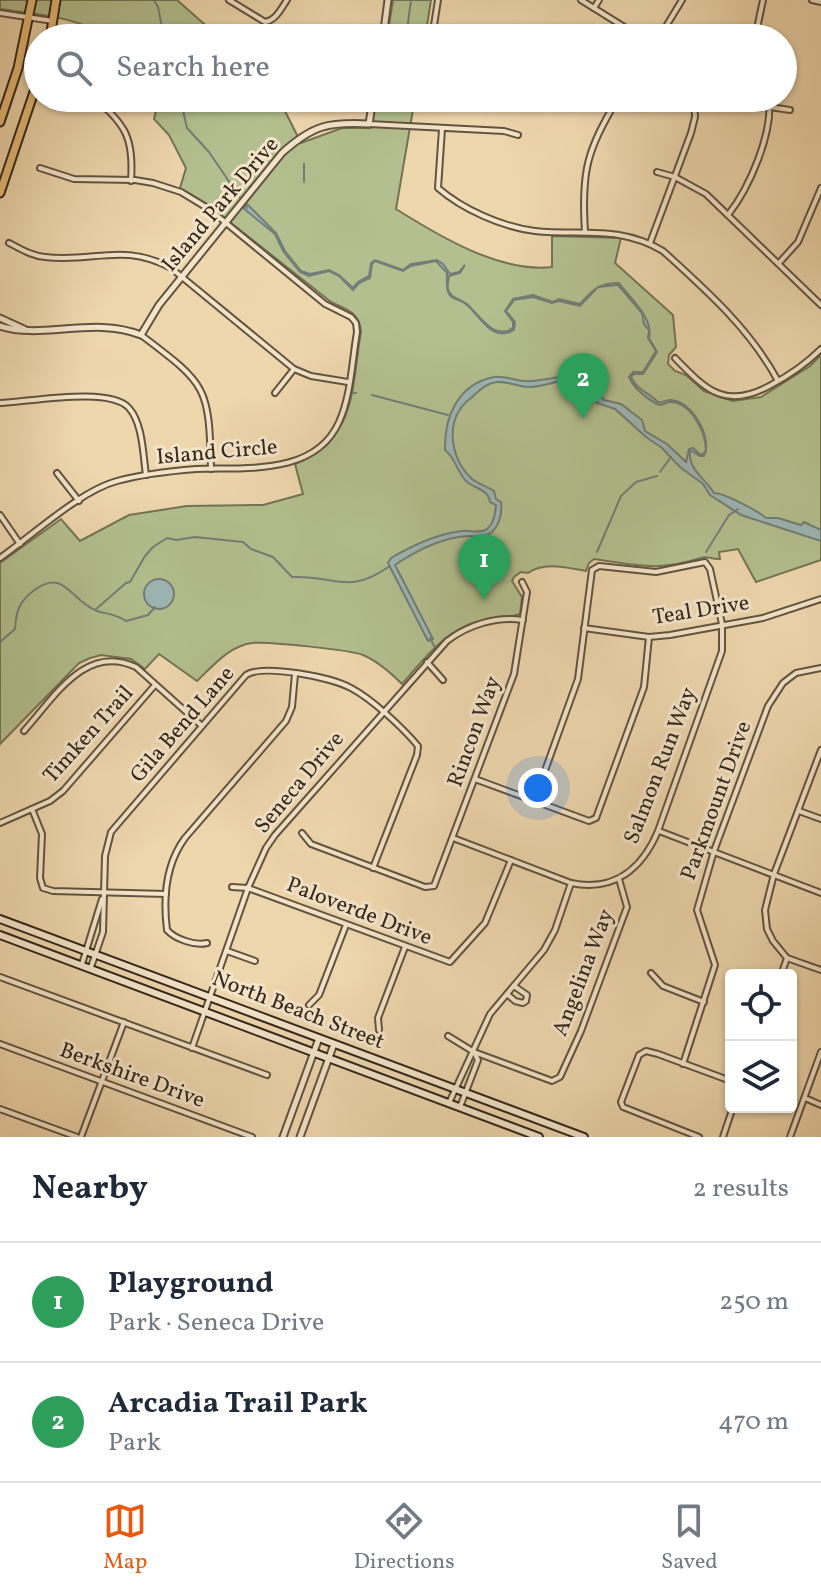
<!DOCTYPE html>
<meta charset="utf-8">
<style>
body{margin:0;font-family:Vollkorn,serif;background:#f6f6f7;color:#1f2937}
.controls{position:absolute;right:24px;bottom:24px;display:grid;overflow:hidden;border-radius:8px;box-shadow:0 2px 6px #0004}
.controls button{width:72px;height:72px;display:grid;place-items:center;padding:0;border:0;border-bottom:2px solid #e0e1e3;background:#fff;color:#1f2937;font:40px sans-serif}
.you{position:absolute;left:538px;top:788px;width:28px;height:28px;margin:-20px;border:6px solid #fff;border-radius:50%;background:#1a73e8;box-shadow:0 0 0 12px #1a73e833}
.badge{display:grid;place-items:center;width:52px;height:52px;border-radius:50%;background:#ea580c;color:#fff;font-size:26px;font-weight:700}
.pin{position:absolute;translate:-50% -66px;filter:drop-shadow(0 2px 4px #0008)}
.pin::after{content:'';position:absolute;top:42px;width:28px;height:24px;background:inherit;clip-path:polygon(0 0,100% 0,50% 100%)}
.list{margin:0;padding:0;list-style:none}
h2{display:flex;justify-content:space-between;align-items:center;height:104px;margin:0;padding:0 32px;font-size:34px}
h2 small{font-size:26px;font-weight:400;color:#747a83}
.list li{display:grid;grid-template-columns:52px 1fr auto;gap:24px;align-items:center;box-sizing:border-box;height:120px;padding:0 32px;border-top:2px solid #e0e1e3}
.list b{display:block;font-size:30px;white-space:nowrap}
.list p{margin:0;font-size:26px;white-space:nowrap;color:#747a83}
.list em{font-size:26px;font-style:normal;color:#747a83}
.icon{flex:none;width:44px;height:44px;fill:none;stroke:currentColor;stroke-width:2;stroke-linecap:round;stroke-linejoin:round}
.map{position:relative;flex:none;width:821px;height:1137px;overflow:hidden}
.search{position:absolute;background:#fff;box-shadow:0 2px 6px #0004;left:24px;right:24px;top:24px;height:88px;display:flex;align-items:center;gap:20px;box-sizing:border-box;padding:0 28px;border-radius:44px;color:#747a83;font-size:30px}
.sheet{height:344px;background:#fff}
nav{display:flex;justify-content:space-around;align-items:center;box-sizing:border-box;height:112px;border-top:2px solid #e0e1e3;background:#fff;font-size:22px;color:#747a83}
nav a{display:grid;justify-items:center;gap:4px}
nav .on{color:#ea580c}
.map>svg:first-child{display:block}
.green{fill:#b3bf8e;stroke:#737455;stroke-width:2}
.water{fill:#9cb7b4;stroke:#727e77;stroke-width:2}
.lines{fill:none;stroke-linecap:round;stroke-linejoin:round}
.stream{stroke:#727e77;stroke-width:2}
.minor-casing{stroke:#625440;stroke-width:8}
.tertiary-casing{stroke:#625440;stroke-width:9}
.secondary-casing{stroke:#33281c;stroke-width:10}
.primary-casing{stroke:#33281c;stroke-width:11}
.minor{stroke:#f4e4ca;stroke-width:4}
.tertiary{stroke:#f4e4ca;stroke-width:5}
.secondary{stroke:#f4e4ca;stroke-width:6}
.primary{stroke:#e7bb76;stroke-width:7}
.labels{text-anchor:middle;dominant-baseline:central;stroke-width:6;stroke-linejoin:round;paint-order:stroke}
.street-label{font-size:22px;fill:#33281c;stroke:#f4e4ca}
</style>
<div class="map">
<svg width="821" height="1137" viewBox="0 0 821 1137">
<rect width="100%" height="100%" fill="#eed6ad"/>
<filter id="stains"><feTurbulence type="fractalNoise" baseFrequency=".0025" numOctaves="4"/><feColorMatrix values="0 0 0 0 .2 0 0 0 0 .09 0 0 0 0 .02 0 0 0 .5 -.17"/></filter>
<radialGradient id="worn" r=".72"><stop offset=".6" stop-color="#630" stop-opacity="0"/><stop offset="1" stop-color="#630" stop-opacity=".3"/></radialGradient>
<g class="green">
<path d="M 0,0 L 177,0 L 220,38 L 109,38 C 77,16 38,15 0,9 Z"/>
<path d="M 393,0 L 431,0 L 425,38 L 387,38 Z"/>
<path d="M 159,98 L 302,98 L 284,109 L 301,143 L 342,128 L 371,128 L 377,98 L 415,98 L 396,209 C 439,236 500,273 552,267 L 552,236 L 621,238 L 615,263 L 673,315 L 676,347 L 669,355 L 668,364 L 675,371 L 686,375 L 704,391 L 733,401 L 761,397 L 810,366 L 821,355 L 821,560 L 756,582 L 738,549 L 719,552 L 720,559 C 712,560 708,555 701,558 C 657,572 637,565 594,559 L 589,563 L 586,571 C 568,568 544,561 528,573 L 521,572 L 514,577 L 512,581 L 522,597 L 520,614 C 507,619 490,618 476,622 C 444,632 423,660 402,684 C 391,673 377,661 363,655 C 351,650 265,641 252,643 C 229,646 213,666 197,681 L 159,654 L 145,669 L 131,659 L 101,655 L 90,658 L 79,663 L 0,744 L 0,563 L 61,519 L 80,541 L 129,515 L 187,506 L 263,505 L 303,494 L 295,464 C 357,437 351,391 361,331 C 359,312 347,310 331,302 L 207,204 L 180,188 L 186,168 L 169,135 L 154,119 Z"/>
</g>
<g class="water">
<path d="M 247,204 L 276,233 L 285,251 L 301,271 L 310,274 L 329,270 L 339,275 L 353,288 L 358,282 L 369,276 L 371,263 L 375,260 L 403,270 L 411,264 L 437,260 L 443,264 L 450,274 L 459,272 L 465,265 L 460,273 L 449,276 C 449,279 447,285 448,289 C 450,298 461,299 467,304 C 480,316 494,341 513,328 L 513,322 L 505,311 L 513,299 L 533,295 L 553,302 L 559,299 L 580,304 C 592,290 599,283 619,283 C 630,298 654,318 649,338 L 657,352 L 643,374 L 634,374 L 631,377 C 638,391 648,392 658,402 C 662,403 666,400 670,400 C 692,400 713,438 704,456 L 700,456 L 690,450 C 688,470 704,477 714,493 C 724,493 758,511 766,518 L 778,518 L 801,525 L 804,522 L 821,530 L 821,541 L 741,515 L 710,495 L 703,484 L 680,467 L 662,448 L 646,437 L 615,409 L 597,403 C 581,363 556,387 528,387 C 518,387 508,381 497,382 C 486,383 479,391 471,398 C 444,418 449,457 472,479 C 478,484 487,486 494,491 L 496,499 L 501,502 C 502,512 500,524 492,532 C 485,538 476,536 467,536 C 441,538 417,550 395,565 L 433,639 L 428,641 L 388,563 L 391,558 C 413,545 436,534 462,531 C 470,530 480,534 487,529 C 494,524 495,513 496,505 L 490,502 C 488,489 476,489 467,482 C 457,473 456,458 445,450 C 444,417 458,384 494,377 C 507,375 519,383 531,381 C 552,379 567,374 588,377 L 604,400 L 621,404 L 642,420 L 645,431 L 667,444 L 686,462 L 689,449 L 693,448 L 701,455 L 706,451 C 706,432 691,402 670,402 C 664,402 663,407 657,404 C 646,398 634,388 629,377 L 633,372 L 643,372 L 656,351 L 648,338 L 649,330 L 644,324 L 642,313 L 618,285 L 598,287 L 580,306 L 559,301 L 552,303 L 533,297 L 514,300 L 506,311 L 515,322 L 514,330 C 490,344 480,313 463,302 C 457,299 451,299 448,292 C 446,286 447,279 447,273 L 436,261 L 411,266 L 403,271 L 375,261 L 372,264 L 370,278 L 359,283 L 353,290 L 339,276 L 329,271 L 309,276 L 300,272 L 283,251 L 275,234 L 243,208 Z"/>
<circle cx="159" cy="594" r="15"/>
</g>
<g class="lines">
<g class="stream">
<path d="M 154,0 L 158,7 L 164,38"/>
<path d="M 406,38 L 411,0"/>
<path d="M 180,98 L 187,128 L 209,152 L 247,208"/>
<path d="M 304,164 L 304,182"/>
<path d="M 350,393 L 356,393"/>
<path d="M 372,395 L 448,415"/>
<path d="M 660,472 L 671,457"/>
<path d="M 597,552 L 621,496 L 636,482 L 657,476"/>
<path d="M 706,552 L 729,515 L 738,509"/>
<path d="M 95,610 L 126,583 L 130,582 L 145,556 L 153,547 L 167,538 L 176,540 L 195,537 L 243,542 L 251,549 L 273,557 L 292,577 C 336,575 347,596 390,566"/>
<path d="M 430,638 L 435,648"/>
<path d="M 0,642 L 15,629 C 16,612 19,602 33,591 C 65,567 69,600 97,611 C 107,614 116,614 126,621 L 148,615 L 155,607"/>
</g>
<g class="minor-casing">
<g id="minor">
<path d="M 229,0 L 265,22 C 276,20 281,9 287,0"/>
<path d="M 581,0 L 642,38"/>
<path d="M 812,0 L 821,2"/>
<path d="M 594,8 L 599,0"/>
<path d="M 0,13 L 53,21"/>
<path d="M 349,38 L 356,34 L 379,38"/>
<path d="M 432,38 L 438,0"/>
<path d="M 659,38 L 682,0"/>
<path d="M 755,38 L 763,0"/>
<path d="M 94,98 C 126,124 134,139 131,181"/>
<path d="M 606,98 L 615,104"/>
<path d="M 770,107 L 790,110"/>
<path d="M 369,124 L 504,131 L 518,135"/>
<path d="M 442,129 L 438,188 C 462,209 502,227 535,231 C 582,236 619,225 663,251 C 707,291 750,329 778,381"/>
<path d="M 657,172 L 675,177 L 706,194 L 821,305"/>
<path d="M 728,215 C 750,187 773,133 769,98"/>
<path d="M 585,232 C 581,170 587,151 618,98"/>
<path d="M 9,243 C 21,249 32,256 45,257 C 94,263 122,242 171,268 L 294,369 L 311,376 L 348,382"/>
<path d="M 650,243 L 691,133 L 695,117 L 694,98"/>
<path d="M 779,263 L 798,242 L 821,188"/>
<path d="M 141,335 C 207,385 209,386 211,469"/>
<path d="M 675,358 C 707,391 726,410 771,385 C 790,375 806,364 821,349"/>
<path d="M 275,393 L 294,369"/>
<path d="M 0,403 C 29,402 110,386 129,408 C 143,424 143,455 146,475"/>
<path d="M 57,473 L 79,501"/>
<path d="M 0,515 L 20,544"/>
<path d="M 0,558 C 33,535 80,491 117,481 C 143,474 170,471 196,469 C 245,467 315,476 339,422 C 351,396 352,361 357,332 L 356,323 L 351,317 L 325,304 L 209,209 L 181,192 L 153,183 L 135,180 L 74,179 L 40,168"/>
<path d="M 584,628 L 649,637 L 670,635 L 763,618 L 821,599"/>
<path d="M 427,662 L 443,680"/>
<path d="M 24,731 C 54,698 85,643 136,667 L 202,726"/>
<path d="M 821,750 L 774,874 L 765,910 L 767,929 L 773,941 L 787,958 L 821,970"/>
<path d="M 475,779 L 589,821 L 596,818 L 644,687 L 649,637"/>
<path d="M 32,809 L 42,834 L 40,878 L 43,888 L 53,891 L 166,894"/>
<path d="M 799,811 L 821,819"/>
<path d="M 0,823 L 50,801 L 63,791 L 155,685"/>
<path d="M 659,831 L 821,893"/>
<path d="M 302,833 L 311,844 L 425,887 L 434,886 L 514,674 L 527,592 L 522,582"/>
<path d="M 453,838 L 571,883 C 614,892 642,869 658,831 L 722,651 L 722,624 L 710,569 L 705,562 L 656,572 L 599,566 L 592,570 L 578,679 L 534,801"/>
<path d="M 232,887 L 248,888 L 450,962 L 485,923 L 511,860"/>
<path d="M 207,943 C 195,946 175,939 167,930 C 163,898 165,865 185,838 L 286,721 L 292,707 L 295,674"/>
<path d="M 227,951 L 255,961"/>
<path d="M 82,964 L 102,899"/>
<path d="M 91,967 L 103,932 L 105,856 L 111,832 L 246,675 C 264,664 331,677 351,688 C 372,699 403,728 418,746 L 417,755 L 373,868"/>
<path d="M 651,973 L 663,986 L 704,1002"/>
<path d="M 781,975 L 787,958"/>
<path d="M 0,977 L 267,1075"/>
<path d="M 507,994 L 515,1001 L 523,1003 L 526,1001 L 527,995 L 514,986"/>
<path d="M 309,1005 L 319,995 L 346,925"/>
<path d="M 379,1030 L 378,1018 L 405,947"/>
<path d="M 448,1036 L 474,1052 L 552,1081 L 560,1077 L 581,1031 L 627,907 L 619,879"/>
<path d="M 0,1044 L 252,1137"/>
<path d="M 192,1048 L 248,888 L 266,848 L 275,835 L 447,641 C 468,625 496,616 523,620"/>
<path d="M 683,1064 L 715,965 L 697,910 L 714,851 L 768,706 L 783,683 L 796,673 L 821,668"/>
<path d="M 805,1098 L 821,1105"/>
<path d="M 449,1103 L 490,1014 L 544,950 L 555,930 L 571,883"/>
<path d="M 460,1107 L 478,1060 L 474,1052"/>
<path d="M 0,1109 L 77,1137"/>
<path d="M 81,1137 L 124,1022"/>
<path d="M 699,1137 L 623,1107 L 621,1102 L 639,1055 L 646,1051 L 658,1054 L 731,1081"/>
<path d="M 723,1137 L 733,1107"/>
<path d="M 790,1137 L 821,1052"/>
</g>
</g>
<g class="tertiary-casing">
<g id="tertiary">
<path d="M 383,38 L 388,0"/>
<path d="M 0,318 L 24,329"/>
<path d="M 0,326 C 41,340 94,316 141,335 L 159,305 L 282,153 C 313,125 328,122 369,124 L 373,98"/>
<path d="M 283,1137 L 319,1038"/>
<path d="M 300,1137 L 334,1044"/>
</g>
</g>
<g class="secondary-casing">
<g id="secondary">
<path d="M 0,919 L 584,1137"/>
<path d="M 0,935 L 539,1137"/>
</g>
</g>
<g class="primary-casing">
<g id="primary">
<path d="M 50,38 L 56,0"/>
<path d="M 0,122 L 18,68 L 32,0"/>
<path d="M 0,193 L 38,80"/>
</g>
</g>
<use href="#minor" class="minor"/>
<use href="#tertiary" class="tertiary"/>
<use href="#secondary" class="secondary"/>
<use href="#primary" class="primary"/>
</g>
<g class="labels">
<g class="street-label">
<text transform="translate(221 205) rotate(-50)">Island Park Drive</text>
<text transform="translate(217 453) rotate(-5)">Island Circle</text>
<text transform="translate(701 611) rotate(-9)">Teal Drive</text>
<text transform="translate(183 725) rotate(-49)">Gila Bend Lane</text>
<text transform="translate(475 732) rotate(-70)">Rincon Way</text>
<text transform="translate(89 735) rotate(-48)">Timken Trail</text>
<text transform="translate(661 766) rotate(-69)">Salmon Run Way</text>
<text transform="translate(300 783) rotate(-50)">Seneca Drive</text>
<text transform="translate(717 801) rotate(-70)">Parkmount Drive</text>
<text transform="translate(359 912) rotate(21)">Paloverde Drive</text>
<text transform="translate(584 973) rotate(-69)">Angelina Way</text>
<text transform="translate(298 1011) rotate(21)">North Beach Street</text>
<text transform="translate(132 1076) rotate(20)">Berkshire Drive</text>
</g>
</g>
<rect width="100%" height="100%" filter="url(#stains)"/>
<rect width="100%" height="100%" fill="url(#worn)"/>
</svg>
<div class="controls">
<button><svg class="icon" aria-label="locate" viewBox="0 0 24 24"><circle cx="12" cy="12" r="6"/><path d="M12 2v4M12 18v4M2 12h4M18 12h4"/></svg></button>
<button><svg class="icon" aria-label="layers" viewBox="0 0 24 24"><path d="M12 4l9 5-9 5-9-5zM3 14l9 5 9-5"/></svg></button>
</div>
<div class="you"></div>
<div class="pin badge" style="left:484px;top:600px;background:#2e9e5b">1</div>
<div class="pin badge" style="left:583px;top:419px;background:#2e9e5b">2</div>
<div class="search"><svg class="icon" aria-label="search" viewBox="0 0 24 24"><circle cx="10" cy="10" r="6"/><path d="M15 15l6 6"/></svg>Search here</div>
</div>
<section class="sheet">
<h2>Nearby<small>2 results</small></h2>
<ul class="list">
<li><span class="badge" style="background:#2e9e5b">1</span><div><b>Playground</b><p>Park · Seneca Drive</p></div><em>250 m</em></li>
<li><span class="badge" style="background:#2e9e5b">2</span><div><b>Arcadia Trail Park</b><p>Park</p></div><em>470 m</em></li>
</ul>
</section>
<nav>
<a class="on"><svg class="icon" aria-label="map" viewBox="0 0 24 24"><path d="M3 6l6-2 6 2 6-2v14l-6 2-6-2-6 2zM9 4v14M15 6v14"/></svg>Map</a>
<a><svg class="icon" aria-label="directions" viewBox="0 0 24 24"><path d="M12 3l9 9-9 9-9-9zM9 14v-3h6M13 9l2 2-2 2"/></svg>Directions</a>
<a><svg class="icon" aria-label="saved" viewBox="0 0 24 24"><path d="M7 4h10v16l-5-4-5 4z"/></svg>Saved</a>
</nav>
